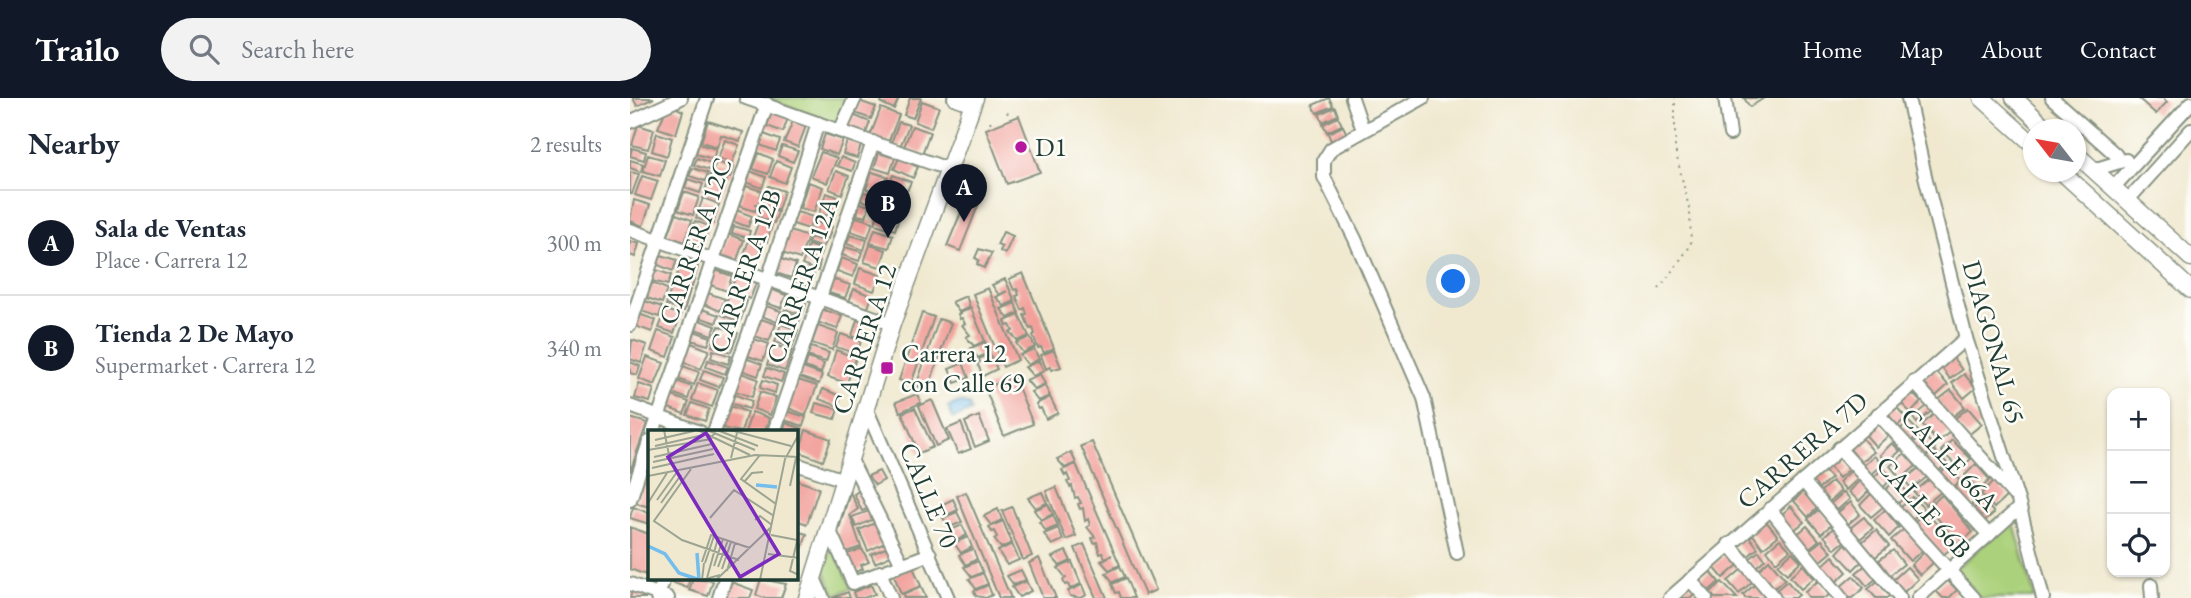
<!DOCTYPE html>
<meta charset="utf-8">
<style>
body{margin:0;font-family:"EB Garamond",serif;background:#f2f2f3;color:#1f2937}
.controls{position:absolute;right:21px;bottom:21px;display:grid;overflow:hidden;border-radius:14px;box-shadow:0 2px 5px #0004}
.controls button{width:63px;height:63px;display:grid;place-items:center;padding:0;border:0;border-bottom:2px solid #e0e1e3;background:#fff;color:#1f2937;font:35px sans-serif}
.compass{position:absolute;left:1393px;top:21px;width:63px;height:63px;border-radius:50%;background:#fff;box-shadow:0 2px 5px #0004;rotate:301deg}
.you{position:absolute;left:824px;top:184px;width:24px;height:24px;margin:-18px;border:5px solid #fff;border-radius:50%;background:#1a73e8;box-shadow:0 0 0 10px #1a73e833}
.badge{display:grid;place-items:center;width:46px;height:46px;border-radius:50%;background:#111827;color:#fff;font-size:23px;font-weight:700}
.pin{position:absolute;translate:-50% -58px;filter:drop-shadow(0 2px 4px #0008)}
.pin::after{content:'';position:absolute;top:37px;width:24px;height:21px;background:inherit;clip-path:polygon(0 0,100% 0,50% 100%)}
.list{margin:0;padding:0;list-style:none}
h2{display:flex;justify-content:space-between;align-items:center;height:91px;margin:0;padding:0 28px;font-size:30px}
h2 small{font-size:23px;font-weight:400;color:#747a83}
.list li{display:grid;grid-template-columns:46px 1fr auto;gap:21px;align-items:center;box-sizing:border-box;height:105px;padding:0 28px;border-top:2px solid #e0e1e3}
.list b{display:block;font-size:26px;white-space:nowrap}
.list p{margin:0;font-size:23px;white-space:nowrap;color:#747a83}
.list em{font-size:23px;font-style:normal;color:#747a83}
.icon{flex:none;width:38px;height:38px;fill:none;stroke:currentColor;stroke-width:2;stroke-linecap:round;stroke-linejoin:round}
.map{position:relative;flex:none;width:1561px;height:500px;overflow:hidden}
header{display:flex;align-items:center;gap:42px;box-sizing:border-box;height:98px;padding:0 35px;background:#111827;color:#fff}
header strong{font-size:33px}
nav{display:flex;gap:38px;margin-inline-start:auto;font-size:24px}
.search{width:490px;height:63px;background:#f2f2f3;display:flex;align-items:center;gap:18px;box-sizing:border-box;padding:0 24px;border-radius:38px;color:#747a83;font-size:26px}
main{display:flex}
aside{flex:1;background:#fff}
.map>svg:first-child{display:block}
.green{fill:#acd17b;stroke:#668758;stroke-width:2}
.water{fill:#74bdec;stroke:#4a7d90;stroke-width:2}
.building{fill:#f2a09b}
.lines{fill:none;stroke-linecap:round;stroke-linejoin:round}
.minor-casing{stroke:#889382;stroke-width:16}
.major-casing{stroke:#889382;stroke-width:19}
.path{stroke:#889382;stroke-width:2;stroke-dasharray:2 5;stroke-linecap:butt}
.minor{stroke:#fff;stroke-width:12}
.major{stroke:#fff;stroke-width:16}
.poi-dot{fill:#b5179e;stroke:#fdfcf7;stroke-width:2.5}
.labels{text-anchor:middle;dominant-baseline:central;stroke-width:5;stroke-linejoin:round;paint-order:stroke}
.poi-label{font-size:26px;fill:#1f3d34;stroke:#fdfcf7;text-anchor:start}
.street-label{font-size:26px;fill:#1f3d34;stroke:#fdfcf7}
.inset-river{fill:none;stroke:#74bdec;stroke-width:3.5}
.inset-road{fill:none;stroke:#9ca492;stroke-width:2}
.view{fill:#7b2cbf;fill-opacity:0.15;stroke:#7b2cbf;stroke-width:3.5}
.inset-edge{fill:none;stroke:#1f3d34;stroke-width:3.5}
</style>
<header>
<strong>Trailo</strong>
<div class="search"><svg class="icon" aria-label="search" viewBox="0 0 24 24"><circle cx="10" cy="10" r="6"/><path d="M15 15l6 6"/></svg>Search here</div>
<nav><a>Home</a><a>Map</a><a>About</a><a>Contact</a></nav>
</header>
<main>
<aside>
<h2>Nearby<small>2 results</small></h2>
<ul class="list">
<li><span class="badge">A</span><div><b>Sala de Ventas</b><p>Place · Carrera 12</p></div><em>300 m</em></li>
<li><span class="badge">B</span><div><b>Tienda 2 De Mayo</b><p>Supermarket · Carrera 12</p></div><em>340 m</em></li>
</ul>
</aside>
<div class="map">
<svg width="1561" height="500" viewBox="0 0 1561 500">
<rect width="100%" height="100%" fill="#fdfcf7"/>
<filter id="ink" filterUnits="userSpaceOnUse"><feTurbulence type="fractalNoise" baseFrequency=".0143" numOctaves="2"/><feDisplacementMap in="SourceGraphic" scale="14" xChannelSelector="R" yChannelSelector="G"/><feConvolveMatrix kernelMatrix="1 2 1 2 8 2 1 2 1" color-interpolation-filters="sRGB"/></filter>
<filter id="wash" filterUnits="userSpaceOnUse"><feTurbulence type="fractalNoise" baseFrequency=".00686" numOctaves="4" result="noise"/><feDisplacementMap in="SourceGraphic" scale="28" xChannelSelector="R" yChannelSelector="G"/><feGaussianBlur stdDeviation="1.57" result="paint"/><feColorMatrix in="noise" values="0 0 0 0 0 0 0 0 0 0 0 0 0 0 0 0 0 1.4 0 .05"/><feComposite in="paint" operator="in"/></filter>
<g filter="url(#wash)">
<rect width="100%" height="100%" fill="#f0e9d0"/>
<g class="green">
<path d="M 135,0 L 220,0 L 207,27 Z"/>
<path d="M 1383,422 L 1405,500 L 1350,500 L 1325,471 Z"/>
<path d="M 202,446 L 222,490 L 205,497 L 194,472 Z"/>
</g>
<path class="water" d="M 330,304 L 339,307 L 341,313 L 323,321 L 318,309 Z"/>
<g id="blocks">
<g class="building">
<path d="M 3,0 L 24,0 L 7,8 Z"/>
<path d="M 253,0 L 269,0 L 264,11 L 251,5 Z"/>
<path d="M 280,0 L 291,0 L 283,20 L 274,17 Z"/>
<path d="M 699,0 L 703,8 L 687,15 L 683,7 Z"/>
<path d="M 1114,0 L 1134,0 L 1120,9 Z"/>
<path d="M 1508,0 L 1533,0 L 1537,4 L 1526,16 Z"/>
<path d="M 229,3 L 246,9 L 241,21 L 225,15 Z"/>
<path d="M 292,3 L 309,9 L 301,30 L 285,24 Z"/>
<path d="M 45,9 L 53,13 L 46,36 L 28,30 L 34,16 Z"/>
<path d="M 705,9 L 708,17 L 693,24 L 689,16 Z"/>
<path d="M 251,10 L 269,17 L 258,45 L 240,38 Z"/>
<path d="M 143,12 L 159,17 L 153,34 L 137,28 Z"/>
<path d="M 223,17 L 240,24 L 235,38 L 217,31 Z"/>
<path d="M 389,18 L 410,74 L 377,86 L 356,31 Z"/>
<path d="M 708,19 L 712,27 L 697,34 L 693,26 Z"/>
<path d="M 78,23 L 113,34 L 110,43 L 91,37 L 87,49 L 71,44 Z"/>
<path d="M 163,23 L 176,28 L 168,49 L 154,44 Z"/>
<path d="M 269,24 L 279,27 L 270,49 L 261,45 Z"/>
<path d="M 8,27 L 24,32 L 18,51 L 2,47 Z"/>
<path d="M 282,28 L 300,34 L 292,56 L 274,49 Z"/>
<path d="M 713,28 L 717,36 L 701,43 L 698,35 Z"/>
<path d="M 27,35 L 42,40 L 37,58 L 22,53 Z"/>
<path d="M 134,36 L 150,42 L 146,53 L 130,47 Z"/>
<path d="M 195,36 L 213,42 L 207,57 L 190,51 Z"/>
<path d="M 95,42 L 109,47 L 102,65 L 88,60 Z"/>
<path d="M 217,43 L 231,47 L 227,60 L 213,56 Z"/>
<path d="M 69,46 L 86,51 L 83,61 L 66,56 Z"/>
<path d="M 152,48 L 168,53 L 163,64 L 148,58 Z"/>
<path d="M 2,50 L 16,54 L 14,62 L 0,58 Z"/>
<path d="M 191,54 L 207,60 L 197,85 L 181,78 Z"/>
<path d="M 129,55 L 143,61 L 138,76 L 123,71 Z"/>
<path d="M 249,55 L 265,60 L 260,75 L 244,70 Z"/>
<path d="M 18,57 L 35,62 L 30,78 L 13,73 Z"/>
<path d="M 211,59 L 225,65 L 222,73 L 207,68 Z"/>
<path d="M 67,60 L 81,65 L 79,72 L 64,67 Z"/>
<path d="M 269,60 L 288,69 L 283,80 L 264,71 Z"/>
<path d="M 0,62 L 13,66 L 11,74 L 0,70 Z"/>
<path d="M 146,63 L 161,69 L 155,85 L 140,79 Z"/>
<path d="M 86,64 L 103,69 L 100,80 L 82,75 Z"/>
<path d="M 63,70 L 78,75 L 75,83 L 59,78 Z"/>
<path d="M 120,73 L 136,79 L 132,90 L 116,84 Z"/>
<path d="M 206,73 L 219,78 L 212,96 L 199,91 Z"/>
<path d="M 0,74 L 9,76 L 2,96 L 0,96 Z"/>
<path d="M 242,74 L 258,79 L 252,96 L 236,91 Z"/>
<path d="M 80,77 L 97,83 L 90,102 L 74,96 Z"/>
<path d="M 263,77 L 281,84 L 277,93 L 259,87 Z"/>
<path d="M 12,78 L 28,83 L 21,102 L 5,97 Z"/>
<path d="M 58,81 L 73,86 L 70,95 L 55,90 Z"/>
<path d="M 178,84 L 193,89 L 184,114 L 170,110 Z"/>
<path d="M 116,88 L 132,93 L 128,106 L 125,106 L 128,107 L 125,113 L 109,108 Z"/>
<path d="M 139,88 L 154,93 L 148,112 L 132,107 Z"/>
<path d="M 258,90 L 276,96 L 271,113 L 252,107 Z"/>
<path d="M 54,94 L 69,99 L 63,117 L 48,112 Z"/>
<path d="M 234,94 L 251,99 L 249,108 L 231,102 Z"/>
<path d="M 196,95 L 211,100 L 204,120 L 189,115 Z"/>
<path d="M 339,95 L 351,100 L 330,153 L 317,148 Z"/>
<path d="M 73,100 L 89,106 L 83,126 L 66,120 Z"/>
<path d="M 4,102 L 20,107 L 13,128 L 0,123 Z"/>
<path d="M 230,105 L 239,108 L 236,119 L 227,117 Z"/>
<path d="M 132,108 L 148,114 L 144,125 L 128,119 Z"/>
<path d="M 249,111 L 270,117 L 265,132 L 245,126 Z"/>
<path d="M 106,112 L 122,118 L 118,129 L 102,123 Z"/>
<path d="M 167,114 L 183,119 L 179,131 L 163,126 Z"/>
<path d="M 46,116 L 62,122 L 55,144 L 38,138 Z"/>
<path d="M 226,119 L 243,124 L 238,139 L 221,133 Z"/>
<path d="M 65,123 L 79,128 L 73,147 L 58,142 Z"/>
<path d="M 129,123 L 142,127 L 137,144 L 123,139 Z"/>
<path d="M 185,124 L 202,129 L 198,141 L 181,135 Z"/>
<path d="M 104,128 L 120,133 L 118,140 L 102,135 Z"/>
<path d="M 245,131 L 263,137 L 259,150 L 240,145 Z"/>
<path d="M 160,133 L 178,139 L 170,161 L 152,155 Z"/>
<path d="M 373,134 L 383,138 L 375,156 L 370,153 L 372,149 L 367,147 Z"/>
<path d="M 98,136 L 114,142 L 107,162 L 91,157 Z"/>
<path d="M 220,137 L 237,142 L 234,152 L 217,146 Z"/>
<path d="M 181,139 L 195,144 L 192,150 L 178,145 Z"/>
<path d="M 119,142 L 132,146 L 126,164 L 113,159 Z"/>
<path d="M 0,143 L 9,146 L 5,159 L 0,157 Z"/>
<path d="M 178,147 L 192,152 L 190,158 L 176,154 Z"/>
<path d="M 240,147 L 256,152 L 250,169 L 234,164 Z"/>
<path d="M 215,149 L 232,154 L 229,163 L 212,157 Z"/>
<path d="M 349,151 L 362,155 L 354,170 L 347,166 L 349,162 L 345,160 Z"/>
<path d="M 31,157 L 47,162 L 43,173 L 28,167 Z"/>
<path d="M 175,159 L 190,164 L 188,173 L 172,167 Z"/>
<path d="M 211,160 L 228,166 L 223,179 L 207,173 Z"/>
<path d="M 151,161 L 166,166 L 161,180 L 146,175 Z"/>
<path d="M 51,163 L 68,168 L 62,189 L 45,185 Z"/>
<path d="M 230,170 L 250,177 L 244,193 L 225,186 Z"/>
<path d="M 169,171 L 184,176 L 180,187 L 165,182 Z"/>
<path d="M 26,172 L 41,177 L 38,187 L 22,183 Z"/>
<path d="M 85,172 L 102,178 L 97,193 L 80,187 Z"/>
<path d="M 393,175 L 424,250 L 414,255 L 411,249 L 408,250 L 403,237 L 405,236 L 403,230 L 400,231 L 394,217 L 397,216 L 395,210 L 392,212 L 386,198 L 389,197 L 387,191 L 384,192 L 379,181 Z"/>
<path d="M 106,178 L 126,185 L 120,201 L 100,194 Z"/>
<path d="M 203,181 L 220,187 L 215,200 L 199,195 Z"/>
<path d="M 375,181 L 385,203 L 374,208 L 366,199 L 377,193 L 369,197 L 362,187 Z"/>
<path d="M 22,185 L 37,191 L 32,205 L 17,200 Z"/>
<path d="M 42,187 L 60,192 L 54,213 L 36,207 Z"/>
<path d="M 138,190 L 156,197 L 151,210 L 133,204 Z"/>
<path d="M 358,190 L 388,262 L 373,269 L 343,196 Z"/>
<path d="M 224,191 L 242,198 L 238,210 L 219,203 Z"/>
<path d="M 78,195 L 95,201 L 90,213 L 74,206 Z"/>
<path d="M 99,196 L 117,203 L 110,224 L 92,217 Z"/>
<path d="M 336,198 L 340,209 L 329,214 L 322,204 Z"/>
<path d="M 159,200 L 176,206 L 172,217 L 155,211 Z"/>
<path d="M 15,203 L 32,209 L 29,219 L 11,213 Z"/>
<path d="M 385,205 L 389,215 L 378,220 L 371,211 Z"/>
<path d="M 133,207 L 151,213 L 147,224 L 129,217 Z"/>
<path d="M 341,210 L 355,243 L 344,248 L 336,239 L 340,237 L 332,227 L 335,226 L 332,220 L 330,221 L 328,216 Z"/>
<path d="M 72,211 L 89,217 L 86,225 L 69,219 Z"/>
<path d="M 191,211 L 212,218 L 207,231 L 187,224 Z"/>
<path d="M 36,212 L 51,217 L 44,235 L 29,230 Z"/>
<path d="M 154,213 L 171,219 L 167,229 L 150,223 Z"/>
<path d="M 292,215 L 304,219 L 281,286 L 269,282 Z"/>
<path d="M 9,216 L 26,222 L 22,234 L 5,228 Z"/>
<path d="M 389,217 L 399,238 L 388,243 L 380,234 L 383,233 L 380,227 L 377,228 L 375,223 Z"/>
<path d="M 128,220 L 146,226 L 139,243 L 122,237 Z"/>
<path d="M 309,221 L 321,225 L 298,291 L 286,288 Z"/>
<path d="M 69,222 L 86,228 L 82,237 L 65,231 Z"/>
<path d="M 227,222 L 235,225 L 229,240 L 222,238 Z"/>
<path d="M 151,226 L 168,232 L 162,250 L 145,244 Z"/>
<path d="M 89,228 L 108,235 L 101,254 L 82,248 Z"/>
<path d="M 188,228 L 208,235 L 202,252 L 182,245 Z"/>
<path d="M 28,233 L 45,239 L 38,259 L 21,253 Z"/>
<path d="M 64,233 L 81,239 L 78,247 L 61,242 Z"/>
<path d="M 211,236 L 231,243 L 227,256 L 206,249 Z"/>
<path d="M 400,239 L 405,249 L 393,255 L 386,245 Z"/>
<path d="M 121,240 L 139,246 L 133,263 L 115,257 Z"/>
<path d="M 2,242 L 17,247 L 11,265 L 0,261 Z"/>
<path d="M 355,244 L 360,254 L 348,260 L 341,250 Z"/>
<path d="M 61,245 L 79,252 L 71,271 L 54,264 Z"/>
<path d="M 144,247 L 162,253 L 155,273 L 137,267 Z"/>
<path d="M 181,249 L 199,255 L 196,264 L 177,258 Z"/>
<path d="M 404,251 L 409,261 L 398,267 L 390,257 Z"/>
<path d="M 83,252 L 101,258 L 98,266 L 81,260 Z"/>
<path d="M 206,252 L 226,260 L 217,285 L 198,279 Z"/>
<path d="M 424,252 L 431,269 L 421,272 L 420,269 L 416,271 L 411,257 Z"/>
<path d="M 360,256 L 367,271 L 353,278 L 347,265 L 350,264 L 349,261 Z"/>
<path d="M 1321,257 L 1332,272 L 1320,281 L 1309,266 Z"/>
<path d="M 17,259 L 34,265 L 25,287 L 9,281 Z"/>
<path d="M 115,260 L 132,266 L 128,278 L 111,272 Z"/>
<path d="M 178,260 L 194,266 L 191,275 L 175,269 Z"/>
<path d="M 78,262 L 98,269 L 95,276 L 76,269 Z"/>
<path d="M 409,263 L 414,273 L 403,278 L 395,269 Z"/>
<path d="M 0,264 L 10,268 L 7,277 L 0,275 Z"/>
<path d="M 333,265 L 339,280 L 325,285 L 319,271 Z"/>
<path d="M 53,268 L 69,274 L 64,287 L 48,281 Z"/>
<path d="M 137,270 L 154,276 L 151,284 L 134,278 Z"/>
<path d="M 173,270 L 192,277 L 189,286 L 169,279 Z"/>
<path d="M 1304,271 L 1318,287 L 1306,298 L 1292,283 Z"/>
<path d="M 74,272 L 93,279 L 89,289 L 70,282 Z"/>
<path d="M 111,275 L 128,281 L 122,299 L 105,293 Z"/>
<path d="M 410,276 L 415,286 L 404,291 L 396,282 Z"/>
<path d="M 1334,276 L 1346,290 L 1334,300 L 1322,285 Z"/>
<path d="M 384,279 L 403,326 L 374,338 L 355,290 Z"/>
<path d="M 133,282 L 147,287 L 145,295 L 130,290 Z"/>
<path d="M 168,282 L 187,288 L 176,317 L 158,310 Z"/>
<path d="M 47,283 L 62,289 L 58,301 L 42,295 Z"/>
<path d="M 68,285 L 88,292 L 82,309 L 62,302 Z"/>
<path d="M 9,286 L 24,291 L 20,304 L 5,300 Z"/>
<path d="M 415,288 L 420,298 L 408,303 L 401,294 Z"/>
<path d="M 193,291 L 211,298 L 208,308 L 189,301 Z"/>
<path d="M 1279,292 L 1291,304 L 1281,315 L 1269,303 Z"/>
<path d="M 1321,292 L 1335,309 L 1321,320 L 1307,303 Z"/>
<path d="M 130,294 L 146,299 L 140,317 L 124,311 Z"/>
<path d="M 103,296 L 122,303 L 119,311 L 100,305 Z"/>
<path d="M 287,296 L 291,305 L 270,314 L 266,304 Z"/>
<path d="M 40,297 L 59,304 L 54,316 L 36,309 Z"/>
<path d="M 420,299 L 428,315 L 416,321 L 411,310 L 409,311 L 406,306 Z"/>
<path d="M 302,302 L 319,342 L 306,348 L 289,308 Z"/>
<path d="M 62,305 L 79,311 L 75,323 L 57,317 Z"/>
<path d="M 186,305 L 208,311 L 205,321 L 183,315 Z"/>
<path d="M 1264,306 L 1276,320 L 1266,329 L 1254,315 Z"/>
<path d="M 1299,306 L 1304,311 L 1287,325 L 1283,320 Z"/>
<path d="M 100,308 L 117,314 L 111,334 L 92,330 Z"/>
<path d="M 285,310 L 303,349 L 289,355 L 272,315 Z"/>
<path d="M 1338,310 L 1352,326 L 1337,338 L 1323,322 Z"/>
<path d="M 157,313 L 176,319 L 173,328 L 154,322 Z"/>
<path d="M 122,314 L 139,320 L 135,334 L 115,334 Z"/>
<path d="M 1305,315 L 1321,333 L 1308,344 L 1292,327 Z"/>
<path d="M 349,318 L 359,343 L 345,349 L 335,324 Z"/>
<path d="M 0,320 L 17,325 L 0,374 Z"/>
<path d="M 1278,323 L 1290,335 L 1279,346 L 1268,334 Z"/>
<path d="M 1247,324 L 1259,337 L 1246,349 L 1234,335 Z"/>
<path d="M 156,325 L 173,331 L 170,341 L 166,339 L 166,334 L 153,334 Z"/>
<path d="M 331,325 L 341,351 L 328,356 L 317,331 Z"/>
<path d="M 176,332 L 201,341 L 193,363 L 169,354 Z"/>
<path d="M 1293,336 L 1305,350 L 1292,362 L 1280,348 Z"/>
<path d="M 1232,340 L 1244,354 L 1231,364 L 1219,350 Z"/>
<path d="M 1322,342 L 1341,361 L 1330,371 L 1311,353 Z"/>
<path d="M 462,344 L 526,492 L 515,497 L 451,348 Z"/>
<path d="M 1262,345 L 1270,353 L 1257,365 L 1250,357 Z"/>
<path d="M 1304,352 L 1317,365 L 1307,375 L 1294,361 Z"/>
<path d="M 441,354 L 446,365 L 435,370 L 427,361 Z"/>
<path d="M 1275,355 L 1286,368 L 1271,381 L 1260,368 Z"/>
<path d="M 1211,357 L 1221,370 L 1209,380 L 1199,368 Z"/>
<path d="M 1244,358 L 1253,366 L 1241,377 L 1233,368 Z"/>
<path d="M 446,366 L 490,467 L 479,472 L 471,463 L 482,457 L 475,460 L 473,455 L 470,456 L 467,444 L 464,445 L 462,440 L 465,439 L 457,429 L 460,427 L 458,421 L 455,423 L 453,410 L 450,411 L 448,406 L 451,405 L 448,399 L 445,400 L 442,388 L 440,389 L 437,384 L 440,383 L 437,376 L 435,378 L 432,372 Z"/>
<path d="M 1346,366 L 1360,382 L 1349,392 L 1335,377 Z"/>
<path d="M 19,367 L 19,409 L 6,405 Z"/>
<path d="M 1318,368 L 1330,383 L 1321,391 L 1309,376 Z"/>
<path d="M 1290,369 L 1298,378 L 1282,391 L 1274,382 Z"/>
<path d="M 1224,370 L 1231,378 L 1216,392 L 1209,384 Z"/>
<path d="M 1253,370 L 1262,380 L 1253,390 L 1243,380 Z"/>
<path d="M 249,373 L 254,382 L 245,387 L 238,378 Z"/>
<path d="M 1194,373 L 1201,380 L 1187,392 L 1180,384 Z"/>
<path d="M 1300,381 L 1311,394 L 1295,407 L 1284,394 Z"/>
<path d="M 1334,381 L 1350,399 L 1338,410 L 1322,392 Z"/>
<path d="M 166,382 L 189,390 L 177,426 L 166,422 Z"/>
<path d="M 1230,382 L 1240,392 L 1229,403 L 1219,394 Z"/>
<path d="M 1266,382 L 1279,396 L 1267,406 L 1255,392 Z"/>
<path d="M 1202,383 L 1211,393 L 1198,405 L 1189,395 Z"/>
<path d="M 1364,383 L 1378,397 L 1364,410 L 1351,396 Z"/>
<path d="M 234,389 L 242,409 L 232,413 L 224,396 Z"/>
<path d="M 426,389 L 446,438 L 436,442 L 416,393 Z"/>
<path d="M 1175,392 L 1189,408 L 1178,419 L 1164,403 Z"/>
<path d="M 220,394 L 228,411 L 220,417 L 231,449 L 213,455 L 207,438 Z"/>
<path d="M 336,394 L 381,500 L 369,500 L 327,398 Z"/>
<path d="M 412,394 L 417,405 L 406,410 L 398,400 Z"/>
<path d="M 1214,394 L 1220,401 L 1205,414 L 1199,407 Z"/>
<path d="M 1242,395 L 1254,408 L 1241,419 L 1230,407 Z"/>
<path d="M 1312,397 L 1343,434 L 1329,446 L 1298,409 Z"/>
<path d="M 1283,399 L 1294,411 L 1283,422 L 1271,409 Z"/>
<path d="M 323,401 L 328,412 L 317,417 L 309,408 Z"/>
<path d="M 1354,403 L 1364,415 L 1351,426 L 1341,413 Z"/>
<path d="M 1221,404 L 1230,416 L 1217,427 L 1207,415 Z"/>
<path d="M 418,406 L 423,416 L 411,422 L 404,412 Z"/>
<path d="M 1161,408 L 1174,424 L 1163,433 L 1150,418 Z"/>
<path d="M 3,409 L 19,415 L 19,426 L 0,420 Z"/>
<path d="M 382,409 L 402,458 L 393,462 L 372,413 Z"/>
<path d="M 368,411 L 372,422 L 361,427 L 354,418 Z"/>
<path d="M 1189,411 L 1202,426 L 1191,436 L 1178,421 Z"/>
<path d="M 1255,412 L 1269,429 L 1259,439 L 1244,422 Z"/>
<path d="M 239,413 L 242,422 L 226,429 L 222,419 Z"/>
<path d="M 327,414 L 332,424 L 320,429 L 313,420 Z"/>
<path d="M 1296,414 L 1325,447 L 1312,458 L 1283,426 Z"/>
<path d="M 423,417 L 428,428 L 416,433 L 409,424 Z"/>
<path d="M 1234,419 L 1243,430 L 1230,441 L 1220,430 Z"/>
<path d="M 1135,422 L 1148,438 L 1133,450 L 1121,434 Z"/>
<path d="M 373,423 L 382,445 L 371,450 L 364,441 L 367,439 L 364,433 L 362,434 L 359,429 Z"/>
<path d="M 247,424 L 257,444 L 238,453 L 229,432 Z"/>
<path d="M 332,427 L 337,437 L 326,443 L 319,433 Z"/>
<path d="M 1177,428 L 1189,442 L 1177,452 L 1165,438 Z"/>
<path d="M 0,429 L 19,436 L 19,478 L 0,471 Z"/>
<path d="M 1205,429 L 1216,442 L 1205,451 L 1194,438 Z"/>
<path d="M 428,430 L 433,442 L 422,447 L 414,436 Z"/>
<path d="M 1274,431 L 1294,451 L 1280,463 L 1261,442 Z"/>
<path d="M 1246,432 L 1259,448 L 1244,460 L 1232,444 Z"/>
<path d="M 166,433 L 177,436 L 171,454 L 166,452 Z"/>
<path d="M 1118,437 L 1128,450 L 1117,459 L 1106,445 Z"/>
<path d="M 338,439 L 342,449 L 331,455 L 324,445 Z"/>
<path d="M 1150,441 L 1160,452 L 1146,464 L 1137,452 Z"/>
<path d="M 1192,442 L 1202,454 L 1190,464 L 1180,452 Z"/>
<path d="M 1217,444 L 1234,461 L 1223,472 L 1207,455 Z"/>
<path d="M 382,446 L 389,462 L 377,467 L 368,453 Z"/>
<path d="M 454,446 L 477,500 L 466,500 L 445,450 Z"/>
<path d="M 258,449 L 261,458 L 245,465 L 241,456 Z"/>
<path d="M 232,451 L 239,464 L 231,467 L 233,471 L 225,474 L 217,456 Z"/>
<path d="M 343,451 L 347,461 L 336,467 L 329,457 Z"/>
<path d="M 1263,452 L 1274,466 L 1260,477 L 1249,462 Z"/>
<path d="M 436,453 L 441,463 L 430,468 L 422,459 Z"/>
<path d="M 1129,453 L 1135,461 L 1125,470 L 1118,462 Z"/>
<path d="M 1295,453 L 1305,463 L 1290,477 L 1281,467 Z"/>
<path d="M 1098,454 L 1108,467 L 1093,480 L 1083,468 Z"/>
<path d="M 1162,454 L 1171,463 L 1157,476 L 1148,467 Z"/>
<path d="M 1203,458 L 1217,474 L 1206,484 L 1192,468 Z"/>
<path d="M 409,460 L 426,500 L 413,500 L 399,465 Z"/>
<path d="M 1139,462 L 1155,481 L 1143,491 L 1127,473 Z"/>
<path d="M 348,463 L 353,474 L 342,479 L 334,469 Z"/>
<path d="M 442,464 L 451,486 L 440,491 L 438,486 L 435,487 L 433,482 L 436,480 L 428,470 Z"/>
<path d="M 1237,466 L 1248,479 L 1237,488 L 1226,475 Z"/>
<path d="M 1173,467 L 1184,480 L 1171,491 L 1160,479 Z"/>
<path d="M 490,468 L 495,479 L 483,484 L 476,475 Z"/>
<path d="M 283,469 L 291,488 L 271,496 L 264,477 Z"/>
<path d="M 1277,469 L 1288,481 L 1274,494 L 1263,482 Z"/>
<path d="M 1112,471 L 1123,483 L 1109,496 L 1098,483 Z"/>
<path d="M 391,472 L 396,482 L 384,487 L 377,478 Z"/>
<path d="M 1080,473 L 1089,484 L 1079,493 L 1069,482 Z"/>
<path d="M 353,475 L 358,486 L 346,491 L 339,481 Z"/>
<path d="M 1223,478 L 1234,490 L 1222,500 L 1217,500 L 1209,490 Z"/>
<path d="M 496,480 L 504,500 L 491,500 L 489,494 L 486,495 L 482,486 Z"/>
<path d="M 40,481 L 60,481 L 57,490 L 39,483 Z"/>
<path d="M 63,481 L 83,483 L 78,498 L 59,492 Z"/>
<path d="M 131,481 L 156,486 L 151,500 L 134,500 L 126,497 Z"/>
<path d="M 1250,481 L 1262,495 L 1257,500 L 1246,500 L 1238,491 Z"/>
<path d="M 1316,481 L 1327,492 L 1319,500 L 1313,500 L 1305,492 Z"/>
<path d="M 396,483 L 401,493 L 389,499 L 382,489 Z"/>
<path d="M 1157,483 L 1169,497 L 1165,500 L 1151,500 L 1145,493 Z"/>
<path d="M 1188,483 L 1199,497 L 1195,500 L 1179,500 L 1175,494 Z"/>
<path d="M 101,484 L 123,492 L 120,500 L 95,500 Z"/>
<path d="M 1092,484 L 1107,500 L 1085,500 L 1080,495 Z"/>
<path d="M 1059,486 L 1066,494 L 1060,500 L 1047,500 Z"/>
<path d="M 1125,486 L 1138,500 L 1115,500 L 1113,497 Z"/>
<path d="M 241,487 L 245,496 L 234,500 L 225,500 L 223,494 Z"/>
<path d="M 358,487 L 362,497 L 356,500 L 346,498 L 344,493 Z"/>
<path d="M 452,487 L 456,497 L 451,500 L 440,498 L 438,493 Z"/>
<path d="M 291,489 L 296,500 L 274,500 L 273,497 Z"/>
<path d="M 2,492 L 17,497 L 16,500 L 0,500 Z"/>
<path d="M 218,494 L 220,500 L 202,500 Z"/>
</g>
</g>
</g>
<g filter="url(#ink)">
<use href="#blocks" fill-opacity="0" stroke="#889382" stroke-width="2"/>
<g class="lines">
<g class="minor-casing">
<g id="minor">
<path d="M 116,0 L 318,71"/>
<path d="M 324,0 L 343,7"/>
<path d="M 722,0 L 733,32"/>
<path d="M 793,0 L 701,51 L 694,62 L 694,79 L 725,141 L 794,300 L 827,455"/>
<path d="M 1095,0 L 1100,36"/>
<path d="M 1278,0 L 1295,78 L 1336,240 L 1388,402 L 1413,500"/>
<path d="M 1422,0 L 1485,56 L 1490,63"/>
<path d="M 0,24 L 51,0"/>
<path d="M 210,33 L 225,0"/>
<path d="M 1463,72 L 1496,62"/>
<path d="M 1483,90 L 1561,5"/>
<path d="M 1497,103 L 1561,32"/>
<path d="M 0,132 L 262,226"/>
<path d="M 0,227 L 77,0"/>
<path d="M 1284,284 L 1384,397"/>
<path d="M 0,308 L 70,334"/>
<path d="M 237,312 L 318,500"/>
<path d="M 1248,316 L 1359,437"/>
<path d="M 23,334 L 137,6"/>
<path d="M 84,334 L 138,181 L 188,25"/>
<path d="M 144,334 L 243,44"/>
<path d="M 1209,350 L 1344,500"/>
<path d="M 221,362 L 272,466"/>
<path d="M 166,366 L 214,382"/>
<path d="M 1173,383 L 1270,500"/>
<path d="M 0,402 L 19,344"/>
<path d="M 1140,411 L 1211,500"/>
<path d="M 199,431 L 223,485 L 300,456"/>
<path d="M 1099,446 L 1144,500"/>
<path d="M 250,474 L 261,500"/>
<path d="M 184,480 L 193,500"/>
<path d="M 1060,482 L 1076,500"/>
<path d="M 0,486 L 38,500"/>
<path d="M 1521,487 L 1522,500"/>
<path d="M 27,500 L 34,481"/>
<path d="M 89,500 L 95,481"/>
<path d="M 1040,500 L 1336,240"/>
<path d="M 1288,500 L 1390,409"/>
</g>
</g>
<g class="major-casing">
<g id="major">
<path d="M 1352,0 L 1404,47"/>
<path d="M 1384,0 L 1418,32"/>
<path d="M 1446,56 L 1561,160"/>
<path d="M 1432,74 L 1561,192"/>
<path d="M 177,500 L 262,226 L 345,0"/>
</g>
</g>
<g class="path">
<path d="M 377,14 L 381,21"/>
<path d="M 360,23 L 362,28"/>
<path d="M 1029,191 L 1061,147 L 1060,114 L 1045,51 L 1045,0"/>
</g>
<use href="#minor" class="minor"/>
<use href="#major" class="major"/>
</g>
</g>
<g class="poi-dot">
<circle cx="391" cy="49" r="7"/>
<rect x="250" y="263" width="14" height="14" rx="3.5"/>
</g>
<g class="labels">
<g class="poi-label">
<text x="405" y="49">D1</text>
<text x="271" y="255">Carrera 12<tspan x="271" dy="30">con Calle 69</tspan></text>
</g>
<g class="street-label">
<text transform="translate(65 143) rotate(-71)">CARRERA 12C</text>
<text transform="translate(115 173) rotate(-71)">CARRERA 12B</text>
<text transform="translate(172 182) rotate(-71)">CARRERA 12A</text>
<text transform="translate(234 241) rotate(-72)">CARRERA 12</text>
<text transform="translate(1364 244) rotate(74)">DIAGONAL 65</text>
<text transform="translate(1172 352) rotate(-41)">CARRERA 7D</text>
<text transform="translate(1320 361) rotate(47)">CALLE 66A</text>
<text transform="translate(299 397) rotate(67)">CALLE 70</text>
<text transform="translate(1294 409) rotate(48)">CALLE 66B</text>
</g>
</g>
<g transform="translate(18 332)">
<rect width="150" height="150" fill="#f0e9d0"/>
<path class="inset-river" d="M 108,55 L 129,57M 0,116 L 17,124 L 31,143 L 52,150M 49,123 L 51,150"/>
<path class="inset-road" d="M 16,0 L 21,25M 50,0 L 102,25M 59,0 L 107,20M 69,0 L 110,16M 82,0 L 143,16M 7,10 L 46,1M 7,16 L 55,5M 0,20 L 63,9 L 68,0M 112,25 L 93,49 L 128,74M 6,27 L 64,14M 83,28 L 89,3M 5,32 L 65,19M 4,38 L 66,24M 43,39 L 6,91 L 34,110 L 91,130M 0,46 L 107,25 L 151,27M 96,52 L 104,43 L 115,42M 142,56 L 148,28M 9,70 L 29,42M 0,73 L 19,43M 13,73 L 33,45M 62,88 L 86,60 L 126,86M 107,90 L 112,86 L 124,95M 151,103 L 142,141 L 151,145M 123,105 L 149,110M 120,124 L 151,128M 54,132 L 63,105 L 102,118M 56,133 L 54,150 L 72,145M 57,133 L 66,106M 66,136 L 75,109M 70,137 L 80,110M 74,139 L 83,112M 79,141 L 87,113M 59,148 L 70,108M 68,150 L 122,98M 112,150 L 137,29 L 151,4"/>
<path class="view" d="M 58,3 L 131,124 L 92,147 L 20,27 Z"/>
<rect width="150" height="150" class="inset-edge"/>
</g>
</svg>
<div class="controls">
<button>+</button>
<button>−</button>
<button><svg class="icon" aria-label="locate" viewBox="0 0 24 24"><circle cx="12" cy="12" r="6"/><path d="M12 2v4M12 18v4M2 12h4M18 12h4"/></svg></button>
</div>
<svg class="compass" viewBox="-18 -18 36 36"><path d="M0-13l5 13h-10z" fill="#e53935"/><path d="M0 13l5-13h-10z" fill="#747a83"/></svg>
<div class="you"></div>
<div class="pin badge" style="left:334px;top:124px">A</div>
<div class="pin badge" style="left:258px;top:140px">B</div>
</div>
</main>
